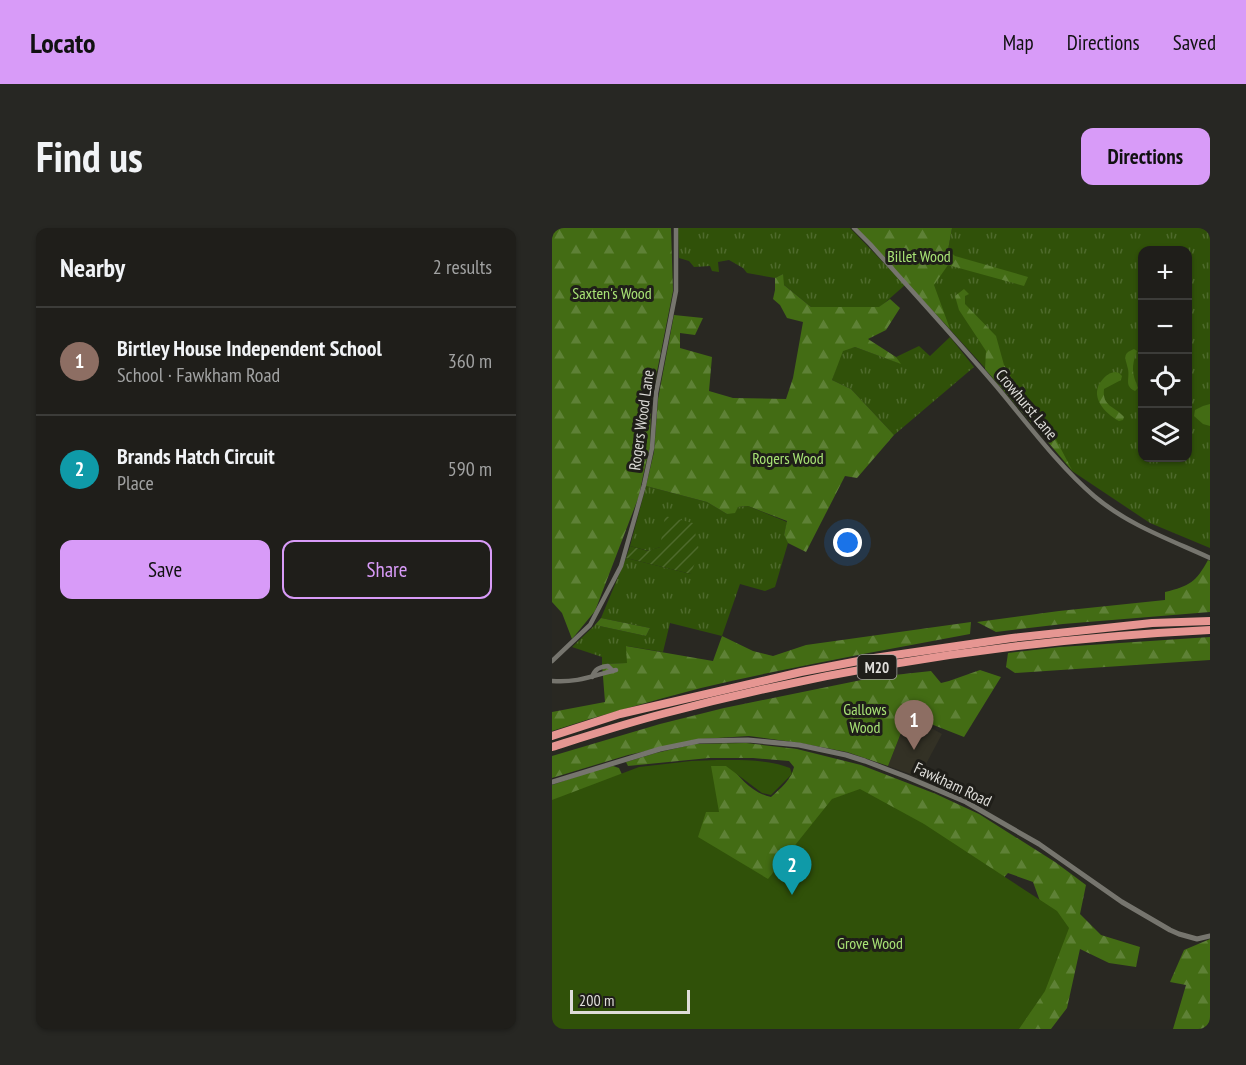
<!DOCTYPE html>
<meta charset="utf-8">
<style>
body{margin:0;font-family:"PT Sans Narrow",sans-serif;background:#272723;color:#f1f3f6}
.controls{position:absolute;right:18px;top:18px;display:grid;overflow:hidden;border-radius:12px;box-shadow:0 2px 4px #0004}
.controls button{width:54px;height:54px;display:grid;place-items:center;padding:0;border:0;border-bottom:2px solid #3c3c39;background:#1f1e1a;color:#f1f3f6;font:30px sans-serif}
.scale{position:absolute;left:18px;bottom:15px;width:120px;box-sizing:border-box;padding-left:6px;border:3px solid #deddd9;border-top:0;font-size:16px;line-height:21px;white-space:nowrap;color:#deddd9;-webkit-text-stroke:4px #1f1e19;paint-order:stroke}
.you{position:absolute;left:296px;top:315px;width:21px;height:21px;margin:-15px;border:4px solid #fff;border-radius:50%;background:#1a73e8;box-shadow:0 0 0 9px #1a73e833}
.badge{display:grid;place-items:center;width:39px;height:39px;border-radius:50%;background:#d89bf8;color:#fff;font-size:20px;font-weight:700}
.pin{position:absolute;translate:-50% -50px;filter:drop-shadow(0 2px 3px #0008)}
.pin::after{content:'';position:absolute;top:32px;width:21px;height:18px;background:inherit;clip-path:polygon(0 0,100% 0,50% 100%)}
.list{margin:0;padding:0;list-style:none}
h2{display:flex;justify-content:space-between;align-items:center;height:78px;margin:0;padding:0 24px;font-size:26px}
h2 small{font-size:20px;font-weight:400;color:#a1a2a2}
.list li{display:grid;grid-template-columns:39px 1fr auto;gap:18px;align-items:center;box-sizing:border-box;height:108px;padding:0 24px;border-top:2px solid #3c3c39}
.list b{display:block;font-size:22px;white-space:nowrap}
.list p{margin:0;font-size:20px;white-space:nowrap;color:#a1a2a2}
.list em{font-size:20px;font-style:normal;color:#a1a2a2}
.actions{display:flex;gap:12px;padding:18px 24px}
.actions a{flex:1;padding:14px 0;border:2px solid #d89bf8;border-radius:12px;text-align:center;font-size:21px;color:#d89bf8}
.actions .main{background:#d89bf8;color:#111}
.icon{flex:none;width:33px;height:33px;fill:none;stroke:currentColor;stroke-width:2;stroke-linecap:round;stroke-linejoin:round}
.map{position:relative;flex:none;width:658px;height:801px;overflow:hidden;border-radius:12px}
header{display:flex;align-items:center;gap:36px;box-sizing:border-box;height:84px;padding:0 30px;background:#d89bf8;color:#111}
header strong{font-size:28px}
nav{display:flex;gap:33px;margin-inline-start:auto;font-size:21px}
.intro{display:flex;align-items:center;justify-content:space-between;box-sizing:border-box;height:144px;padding:0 36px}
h1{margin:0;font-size:42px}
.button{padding:15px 27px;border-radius:12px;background:#d89bf8;color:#111;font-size:21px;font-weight:700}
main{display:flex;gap:36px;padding:0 36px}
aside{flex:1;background:#1f1e1a;border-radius:12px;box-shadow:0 2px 4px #0004}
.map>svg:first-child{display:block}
.built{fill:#333125}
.grass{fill:url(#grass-tufts);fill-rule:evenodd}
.forest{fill:url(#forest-firs)}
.garden{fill:url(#garden-furrows)}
.pitch{fill:#305109}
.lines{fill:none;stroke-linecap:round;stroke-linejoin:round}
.minor{stroke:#76756e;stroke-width:4.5}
.tertiary{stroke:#76756e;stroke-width:5}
.motorway{stroke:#e69692;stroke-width:8}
.labels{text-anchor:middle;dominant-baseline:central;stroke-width:6;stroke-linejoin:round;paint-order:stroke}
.shield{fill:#1f1e19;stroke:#a5a49f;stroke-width:1.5}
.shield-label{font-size:15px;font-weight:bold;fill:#deddd9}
.park-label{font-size:16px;fill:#a8e375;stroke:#1f1e19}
.street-label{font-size:16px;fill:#deddd9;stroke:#1f1e19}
</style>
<header>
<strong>Locato</strong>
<nav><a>Map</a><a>Directions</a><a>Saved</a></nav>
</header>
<div class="intro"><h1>Find us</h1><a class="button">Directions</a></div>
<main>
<aside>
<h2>Nearby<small>2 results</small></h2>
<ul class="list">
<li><span class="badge" style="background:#8d6e63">1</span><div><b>Birtley House Independent School</b><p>School · Fawkham Road</p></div><em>360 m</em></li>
<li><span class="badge" style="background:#0f9aa8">2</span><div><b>Brands Hatch Circuit</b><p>Place</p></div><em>590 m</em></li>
</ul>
<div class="actions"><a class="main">Save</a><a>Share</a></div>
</aside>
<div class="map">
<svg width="658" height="801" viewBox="0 0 658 801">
<defs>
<pattern id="grass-tufts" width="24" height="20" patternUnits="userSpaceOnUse" patternTransform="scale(1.5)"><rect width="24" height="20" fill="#305109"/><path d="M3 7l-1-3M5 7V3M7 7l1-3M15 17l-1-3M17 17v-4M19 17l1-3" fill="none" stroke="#4e6a2c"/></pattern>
<pattern id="forest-firs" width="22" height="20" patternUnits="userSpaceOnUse" patternTransform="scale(1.5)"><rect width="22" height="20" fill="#436c14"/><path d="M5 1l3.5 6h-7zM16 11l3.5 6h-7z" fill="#5e8136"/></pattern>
<pattern id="garden-furrows" width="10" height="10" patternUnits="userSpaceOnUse" patternTransform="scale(1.5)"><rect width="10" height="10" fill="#305109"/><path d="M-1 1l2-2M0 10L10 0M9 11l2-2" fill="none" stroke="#4e6a2c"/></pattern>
</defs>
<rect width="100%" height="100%" fill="#292822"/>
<path class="built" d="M 356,487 L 390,506 L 367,549 L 336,538 Z"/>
<g class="grass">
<path d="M 126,0 L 298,0 L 353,57 L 328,79 L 259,79 L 231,56 L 231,46 L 223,50 L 195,45 L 191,40 L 177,32 L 166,34 L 167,44 L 160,43 L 158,38 L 142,39 L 137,33 L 127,30 Z"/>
<path d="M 400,0 L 658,0 L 658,320 L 598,295 L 520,243 L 453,162 L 374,75 L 396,22 ZM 590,22 L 636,22 L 636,230 L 590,230 Z"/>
<path d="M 398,109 L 422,139 L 342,207 L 299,161 L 280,152 L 290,122 L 303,119 L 347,135 L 344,129 L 367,118 L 378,128 Z"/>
<path d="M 94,258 L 155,274 L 175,286 L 186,279 L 196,278 L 235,294 L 232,307 L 236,315 L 223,359 L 213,363 L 188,356 L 170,408 L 118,395 L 111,424 L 75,418 L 75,435 L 50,436 L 50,429 L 20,419 L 43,397 L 94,408 L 98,400 L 49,390 L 74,330 L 139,346 L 141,295 L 108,319 L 97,323 L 78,318 Z"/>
</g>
<g class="forest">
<path d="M 0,0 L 119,0 L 121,63 L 99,174 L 98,219 L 91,248 L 87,268 L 43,383 L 20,411 L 10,385 L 0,374 Z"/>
<path d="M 303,0 L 400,0 L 396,22 L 403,28 L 476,49 L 472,58 L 396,37 L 382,57 L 398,101 Z"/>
<path d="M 231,46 L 232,57 L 259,79 L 327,79 L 338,71 L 348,80 L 334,102 L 316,111 L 344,129 L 349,136 L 303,119 L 291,123 L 280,152 L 299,161 L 342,207 L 305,250 L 293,248 L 254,324 L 236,315 L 232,307 L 235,293 L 196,278 L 186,279 L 183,285 L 175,286 L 155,274 L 94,258 L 102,224 L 106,171 L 122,87 L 151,90 L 143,107 L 128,105 L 128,120 L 160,129 L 157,163 L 181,170 L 234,171 L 241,150 L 251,94 L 235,90 L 228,77 L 221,71 L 223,62 L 223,50 Z"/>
<path d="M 412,61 L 417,66 L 413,68 L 413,76 L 444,108 L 452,137 L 469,165 L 499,202 L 520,242 L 433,141 L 434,123 L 407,82 L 403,68 Z"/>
<path d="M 582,121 L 585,123 C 579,139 580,145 586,160 L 583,163 C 572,158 578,151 576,141 C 574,131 569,126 582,121 Z"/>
<path d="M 563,144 L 567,145 L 570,148 L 569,152 L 552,161 C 550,179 563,178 572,189 L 571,192 L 567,193 C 552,185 536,167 551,151 C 555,147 557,145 563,144 Z"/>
<path d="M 658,176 L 658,198 L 651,196 L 642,188 L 643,182 L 651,178 Z"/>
<path d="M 656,332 L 658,333 L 658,384 L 511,396 L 444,404 L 425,394 L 507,383 L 613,372 L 613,364 C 638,358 644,354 656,332 Z"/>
<path d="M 49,390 L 98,400 L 94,408 L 43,397 Z"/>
<path d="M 419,394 L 418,406 C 328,423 238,439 149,460 C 99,473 49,487 0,503 L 0,484 L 53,474 L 50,436 L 75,435 L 74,418 L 161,433 L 170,408 L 201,423 L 221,428 L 254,417 Z"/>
<path d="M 658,409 L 658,432 L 463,445 L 454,439 L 456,425 L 508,419 Z"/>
<path d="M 428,442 L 449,449 L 412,509 L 356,487 L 336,538 L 295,524 L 248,515 L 197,508 L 149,511 L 76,527 L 0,550 L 0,528 L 108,496 L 172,480 L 324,449 L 379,443 L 389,455 L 397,453 Z"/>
<path d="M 194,515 L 245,521 L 309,537 L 384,566 L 427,586 L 503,634 L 534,657 L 528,686 L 549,707 L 588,719 L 584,739 L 557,735 L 528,721 L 515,780 L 499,801 L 453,801 L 493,687 L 481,654 L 456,645 L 443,659 L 212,658 L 142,611 L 154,536 L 176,535 C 188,550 200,565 219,569 C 229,560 239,552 242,539 L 237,533 L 201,530 L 157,530 L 76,538 L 74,534 L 104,525 L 143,516 Z"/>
<path d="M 61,538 L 67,540 L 81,570 L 0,578 L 0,557 L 44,542 Z"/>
<path d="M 658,711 L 658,801 L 621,801 L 634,757 L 618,754 L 632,722 Z"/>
</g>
<path class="garden" d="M 113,288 L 141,295 L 147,322 L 139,346 L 74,330 L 78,318 L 96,323 L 108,319 Z"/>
<path class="pitch" d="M 165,532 C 190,532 214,531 238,540 L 240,546 L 219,567 L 210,565 L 174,538 L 159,538 L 167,584 L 154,584 L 146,609 L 216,651 L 280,571 L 308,561 L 372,596 L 505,683 L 517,700 L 493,763 L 467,801 L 0,801 L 0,572 L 87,539 L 139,533 Z"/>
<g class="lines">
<g class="minor">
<path d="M 302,0 L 318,16 C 361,64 404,111 445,159 C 475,195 507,238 542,268 C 576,297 619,312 658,330"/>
<path d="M 0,433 L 38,397 L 69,338 L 92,257 L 100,220 L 104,165 L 124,63 L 124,0"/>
<path d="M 40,449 C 43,441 47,439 56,438 L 61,443"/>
<path d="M 0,453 C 25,455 40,448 64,442"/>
</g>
<path class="tertiary" d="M 0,554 L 108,521 L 147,513 L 196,512 L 247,517 L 294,527 L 313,533 L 355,549 L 414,574 L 487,616 L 570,674 L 618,702 L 627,706 L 645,711 L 658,708"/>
<g class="motorway">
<path d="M 0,508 L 68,486 L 249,444 L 322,430 L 460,410 L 600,395 L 658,393"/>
<path d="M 0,519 C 38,507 75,495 114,485 C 292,438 474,411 658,402"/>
</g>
</g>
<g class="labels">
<rect class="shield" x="305.5" y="427" width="39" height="24" rx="4.5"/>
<g class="shield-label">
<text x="325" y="439">M20</text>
</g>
<g class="park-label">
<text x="367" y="28">Billet Wood</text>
<text x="60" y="65">Saxten's Wood</text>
<text x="236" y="230">Rogers Wood</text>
<text x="313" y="481">Gallows<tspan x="313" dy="18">Wood</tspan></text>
<text x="318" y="715">Grove Wood</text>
</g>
<g class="street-label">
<text transform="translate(475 176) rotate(50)">Crowhurst Lane</text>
<text transform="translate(89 192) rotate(-82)">Rogers Wood Lane</text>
<text transform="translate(401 556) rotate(25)">Fawkham Road</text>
</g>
</g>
</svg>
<div class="controls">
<button>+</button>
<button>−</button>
<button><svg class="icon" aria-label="locate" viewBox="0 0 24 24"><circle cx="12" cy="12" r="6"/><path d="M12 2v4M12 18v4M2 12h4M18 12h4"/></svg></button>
<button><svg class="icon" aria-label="layers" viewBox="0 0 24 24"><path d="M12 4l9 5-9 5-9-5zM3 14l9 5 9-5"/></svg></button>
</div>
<div class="scale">200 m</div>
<div class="you"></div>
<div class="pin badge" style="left:362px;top:522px;background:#8d6e63">1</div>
<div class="pin badge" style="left:240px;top:667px;background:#0f9aa8">2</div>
</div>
</main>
